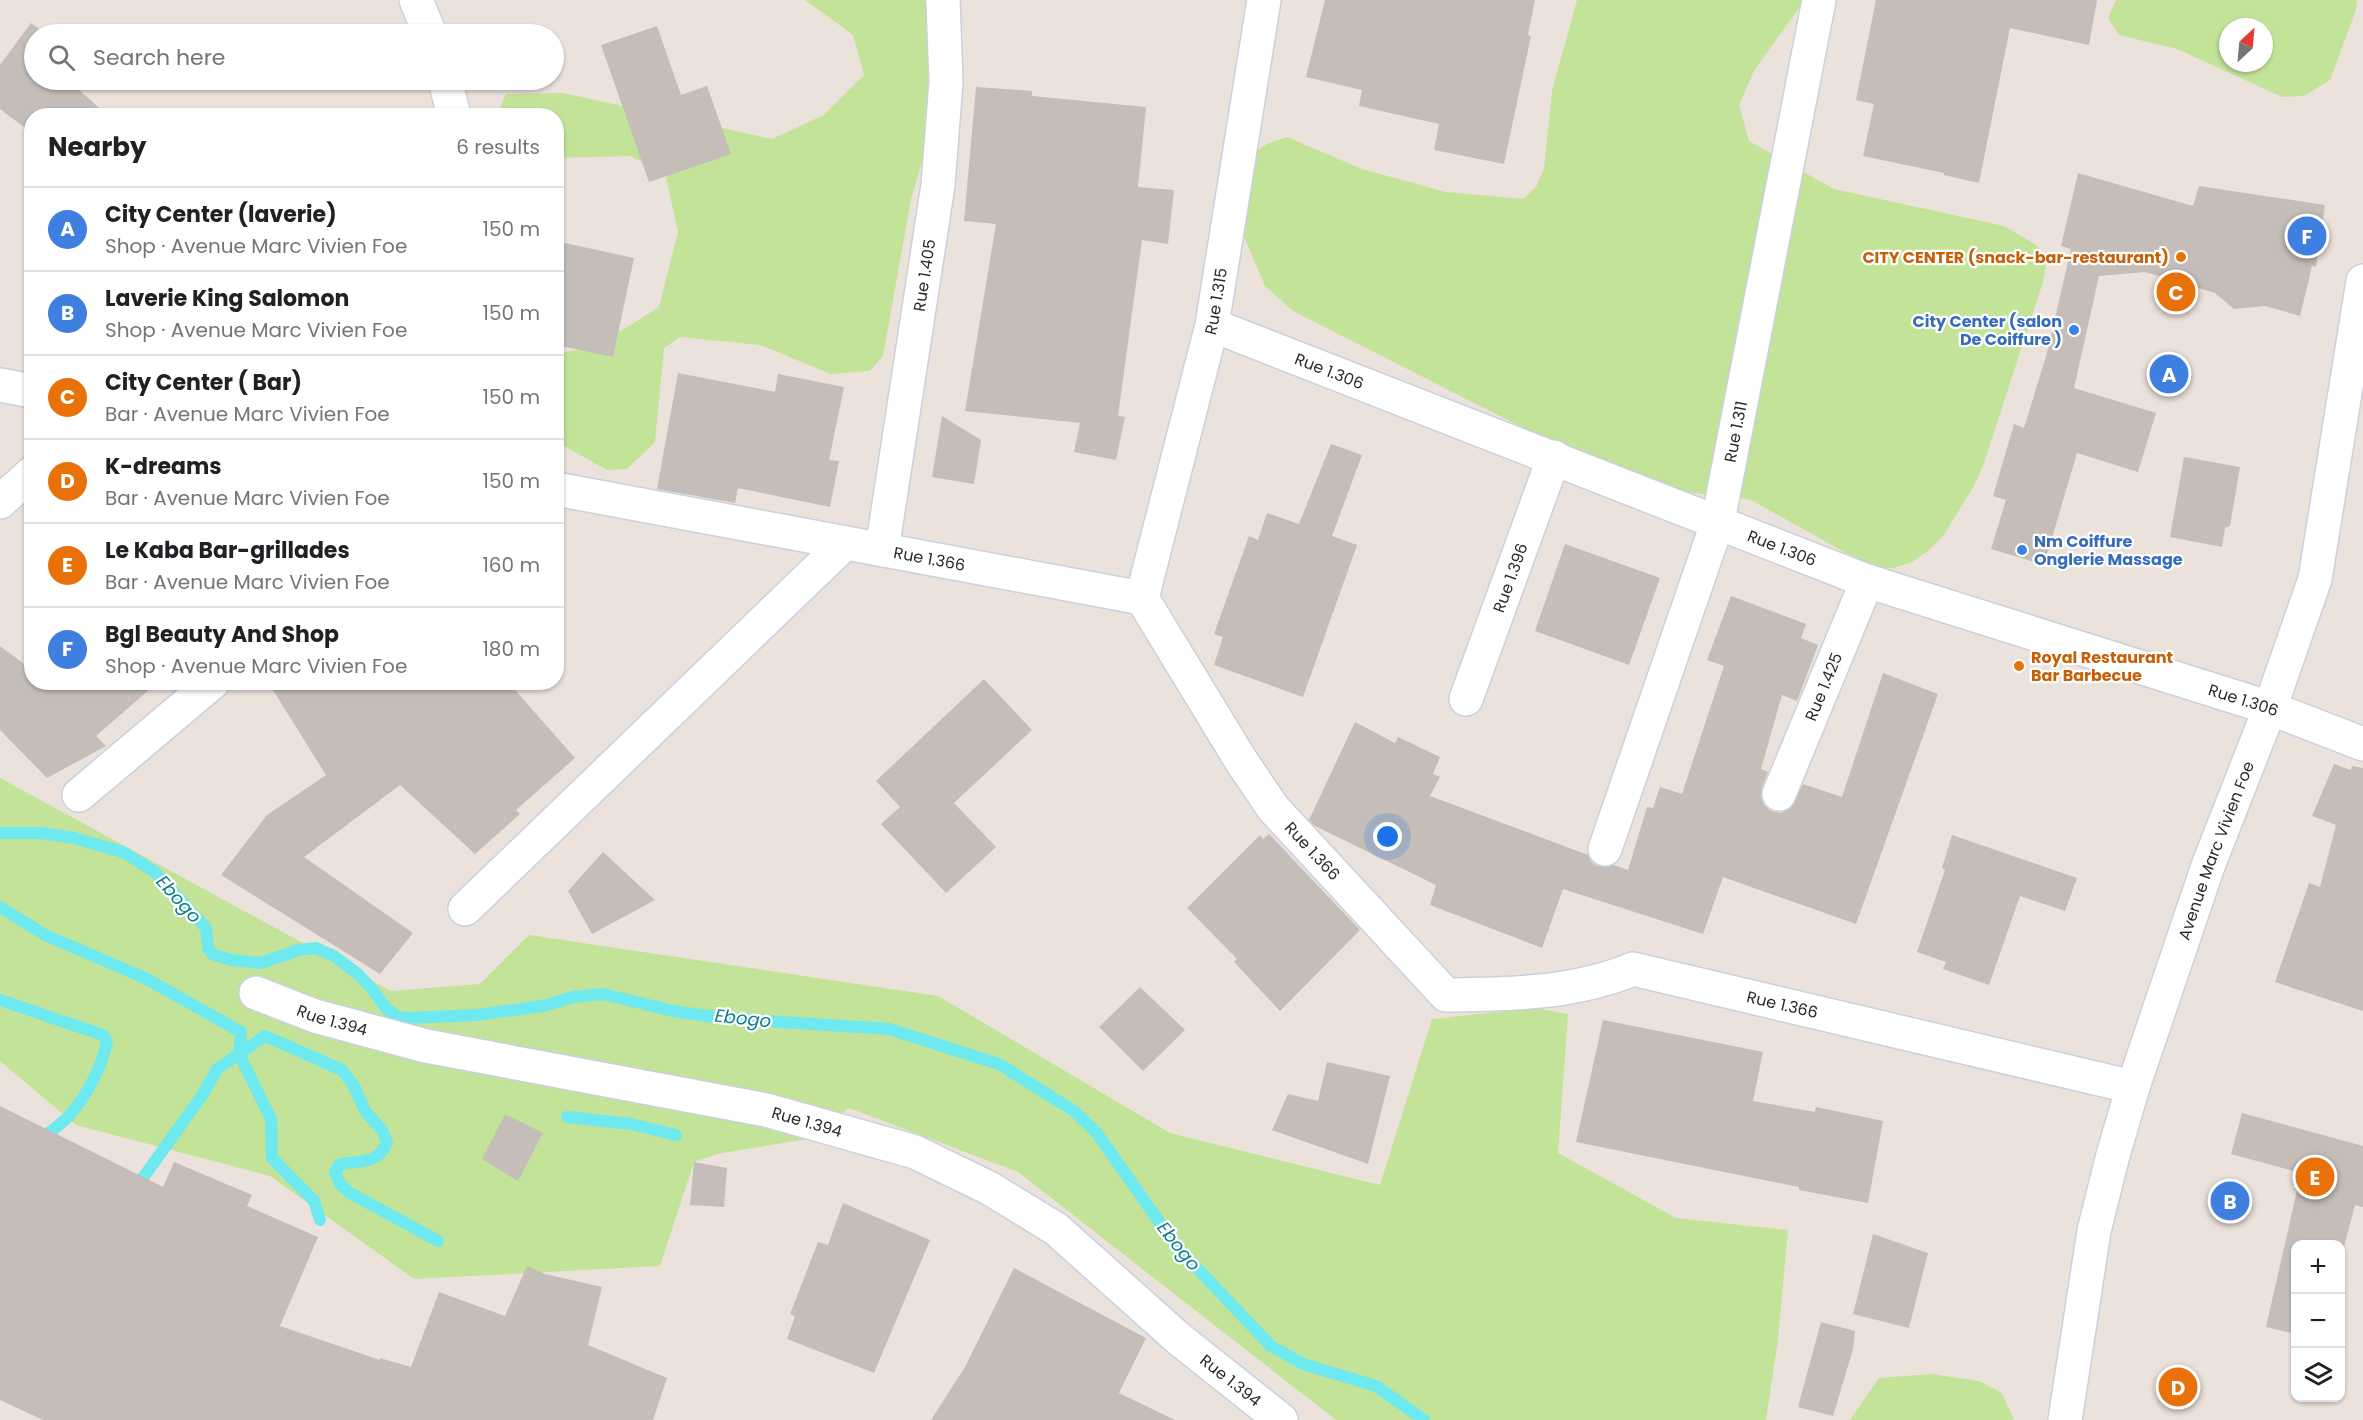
<!DOCTYPE html>
<meta charset="utf-8">
<style>
body{margin:0;font-family:Poppins,sans-serif;background:#f6f6f6;color:#202124}
.controls{position:absolute;right:18px;bottom:18px;display:grid;overflow:hidden;border-radius:12px;box-shadow:0 2px 4px #0004}
.controls button{width:54px;height:54px;display:grid;place-items:center;padding:0;border:0;border-bottom:2px solid #e0e0e0;background:#fff;color:#202124;font:30px sans-serif}
.compass{position:absolute;left:2219px;top:18px;width:54px;height:54px;border-radius:50%;background:#fff;box-shadow:0 2px 4px #0004;rotate:26deg}
.you{position:absolute;left:1388px;top:837px;width:21px;height:21px;margin:-15px;border:4px solid #fff;border-radius:50%;background:#1a73e8;box-shadow:0 0 0 9px #1a73e833}
.badge{display:grid;place-items:center;width:39px;height:39px;border-radius:50%;background:#b45309;color:#fff;font-size:20px;font-weight:700}
.pin{position:absolute;translate:-50% -50%;border:3px solid #fff;box-shadow:0 2px 6px #0006}
.list{margin:0;padding:0;list-style:none}
h2{display:flex;justify-content:space-between;align-items:center;height:78px;margin:0;padding:0 24px;font-size:26px}
h2 small{font-size:20px;font-weight:400;color:#757577}
.list li{display:grid;grid-template-columns:39px 1fr auto;gap:18px;align-items:center;box-sizing:border-box;height:84px;padding:0 24px;border-top:2px solid #e0e0e0}
.list b{display:block;font-size:22px;white-space:nowrap}
.list p{margin:0;font-size:20px;white-space:nowrap;color:#757577}
.list em{font-size:20px;font-style:normal;color:#757577}
.icon{flex:none;width:33px;height:33px;fill:none;stroke:currentColor;stroke-width:2;stroke-linecap:round;stroke-linejoin:round}
.map{position:relative;flex:none;width:2363px;height:1420px;overflow:hidden}
.search{position:absolute;background:#fff;box-shadow:0 2px 4px #0004;left:24px;top:24px;width:540px;height:66px;display:flex;align-items:center;gap:15px;box-sizing:border-box;padding:0 21px;border-radius:33px;color:#757577;font-size:22px}
.panel{position:absolute;background:#fff;box-shadow:0 2px 4px #0004;left:24px;top:108px;width:540px;height:582px;border-radius:24px}
.map>svg:first-child{display:block}
.green{fill:#c2e398;fill-rule:evenodd}
.lines{fill:none;stroke-linecap:round;stroke-linejoin:round}
.stream{stroke:#6ee9ef;stroke-width:12}
.building{fill:#c4bdb8}
.minor-casing{stroke:#cad1dc;stroke-width:36}
.secondary-casing{stroke:#cad1dc;stroke-width:36}
.minor{stroke:#fff;stroke-width:33}
.secondary{stroke:#fff;stroke-width:33}
.food-dot{fill:#e8710a;stroke:#fff;stroke-width:2}
.shop-dot{fill:#3f7fe0;stroke:#fff;stroke-width:2}
.labels{text-anchor:middle;dominant-baseline:central;stroke-width:4.5;stroke-linejoin:round;paint-order:stroke}
.food-label{font-size:16px;font-weight:bold;fill:#c56008;stroke:#fff;text-anchor:end}
.street-label{font-size:16px;fill:#2a2a2a;stroke:#fff}
.shop-label{font-size:16px;font-weight:bold;fill:#366cbe;stroke:#fff;text-anchor:end}
.water-label{font-size:18px;font-style:italic;fill:#0c7d8e;stroke:#fff}
</style>
<div class="map">
<svg width="2363" height="1420" viewBox="0 0 2363 1420">
<rect width="100%" height="100%" fill="#ece2dc"/>
<g class="green">
<path d="M 805,0 L 924,0 L 932,17 L 946,82 L 911,199 L 883,356 L 870,371 L 831,374 L 760,345 L 680,337 L 664,348 L 655,442 L 627,469 L 607,470 L 557,442 L 557,353 L 596,347 L 659,307 L 678,232 L 665,173 L 630,156 L 557,158 L 556,116 L 496,116 L 506,94 L 563,93 L 772,139 L 824,115 L 864,75 L 853,35 Z"/>
<path d="M 1577,0 L 1803,0 L 1800,7 L 1755,69 L 1739,105 L 1749,141 L 1834,189 L 2004,226 L 2038,246 L 2046,263 L 2043,282 L 1983,466 L 1974,486 L 1943,536 L 1929,550 L 1912,562 L 1893,568 L 1873,568 L 1751,500 L 1661,489 L 1620,477 L 1293,311 L 1265,286 L 1241,230 L 1252,154 L 1269,143 L 1287,137 L 1362,169 L 1446,192 L 1523,199 L 1536,187 L 1544,169 L 1552,91 Z"/>
<path d="M 2116,0 L 2357,0 L 2356,10 L 2330,80 L 2304,96 L 2282,97 L 2177,49 L 2119,35 L 2108,18 ZM 2228,27 L 2264,27 L 2264,63 L 2228,63 Z"/>
<path d="M 0,778 L 391,991 L 480,984 L 529,935 L 938,996 L 1170,1133 L 1380,1185 L 1432,1019 L 1536,1008 L 1568,1014 L 1558,1153 L 1676,1218 L 1788,1230 L 1778,1339 L 1766,1420 L 1336,1420 L 1018,1172 L 849,1108 L 807,1139 L 717,1154 L 694,1162 L 660,1266 L 414,1279 L 270,1176 L 76,1125 L 0,1061 Z"/>
<path d="M 1931,1374 L 1979,1381 L 2002,1393 L 2014,1420 L 1850,1420 L 1879,1378 Z"/>
</g>
<g class="lines">
<g class="stream">
<path d="M 0,833 L 41,833 L 74,838 L 123,852 L 155,872 L 206,928 L 208,948 L 212,954 L 231,960 L 261,963 L 299,950 L 316,948 L 334,956 L 358,974 L 372,989 L 386,1008 L 397,1017 L 408,1018 L 476,1015 L 543,1006 L 573,997 L 603,994 L 673,1011 L 721,1018 L 889,1029 L 999,1064 L 1074,1111 L 1096,1132 L 1177,1247 L 1271,1346 L 1303,1364 L 1376,1386 L 1424,1420"/>
<path d="M 0,907 L 45,935 L 145,978 L 241,1032 L 239,1054 L 271,1119 L 272,1158 L 314,1201 L 320,1220"/>
<path d="M 0,1000 L 103,1035 L 107,1042 C 101,1068 87,1095 69,1116 C 60,1125 49,1132 41,1141"/>
<path d="M 567,1117 L 631,1124 L 676,1135"/>
<path d="M 135,1189 L 203,1094 L 217,1069 L 265,1036 L 342,1070 L 354,1086 L 365,1111 L 382,1130 L 387,1142 C 379,1164 361,1161 340,1164 L 335,1172 L 340,1184 L 350,1193 L 438,1241"/>
</g>
</g>
<g class="building">
<path d="M 1325,0 L 1535,0 L 1528,35 L 1531,36 L 1504,164 L 1434,150 L 1439,124 L 1359,106 L 1362,90 L 1306,77 Z"/>
<path d="M 1876,0 L 2097,0 L 2089,45 L 2010,28 L 1979,183 L 1944,175 L 1944,173 L 1863,156 L 1874,104 L 1856,100 Z"/>
<path d="M 31,23 L 46,34 L 34,34 L 34,80 L 84,80 L 77,88 L 108,116 L 32,116 L 32,133 L 0,109 L 0,65 Z"/>
<path d="M 657,26 L 681,95 L 707,86 L 731,154 L 649,182 L 601,45 Z"/>
<path d="M 976,87 L 1032,91 L 1032,96 L 1146,107 L 1138,187 L 1174,190 L 1168,244 L 1142,240 L 1118,416 L 1125,417 L 1116,460 L 1074,452 L 1080,423 L 965,411 L 996,224 L 964,221 Z"/>
<path d="M 2078,173 L 2193,206 L 2199,186 L 2325,205 L 2316,267 L 2312,266 L 2300,316 L 2265,306 L 2234,309 L 2215,293 L 2145,272 L 2099,276 L 2074,388 L 2156,413 L 2138,472 L 2077,453 L 2044,565 L 1991,549 L 2006,500 L 1993,496 L 2014,424 L 2024,428 L 2047,353 L 2071,249 L 2061,246 Z"/>
<path d="M 556,241 L 634,258 L 613,357 L 556,345 Z"/>
<path d="M 678,373 L 775,392 L 778,374 L 844,387 L 829,460 L 839,461 L 830,507 L 738,488 L 735,503 L 657,489 Z"/>
<path d="M 942,416 L 981,440 L 974,484 L 932,477 Z"/>
<path d="M 1331,444 L 1362,455 L 1332,536 L 1357,545 L 1303,697 L 1214,665 L 1223,637 L 1214,634 L 1249,536 L 1258,540 L 1267,513 L 1299,524 Z"/>
<path d="M 2184,457 L 2240,467 L 2230,526 L 2225,528 L 2222,547 L 2170,537 Z"/>
<path d="M 1565,544 L 1660,578 L 1629,665 L 1535,631 Z"/>
<path d="M 1731,596 L 1806,624 L 1801,638 L 1818,645 L 1797,701 L 1782,695 L 1761,769 L 1768,772 L 1762,787 L 1761,797 L 1764,805 L 1771,811 L 1781,813 L 1791,808 L 1803,784 L 1842,797 L 1883,673 L 1938,694 L 1856,924 L 1723,877 L 1703,934 L 1563,889 L 1542,948 L 1430,905 L 1436,885 L 1315,826 L 1309,820 L 1355,722 L 1395,743 L 1398,737 L 1440,757 L 1433,774 L 1440,777 L 1430,796 L 1588,855 L 1591,862 L 1598,866 L 1608,867 L 1614,865 L 1628,870 L 1647,807 L 1653,808 L 1660,787 L 1682,794 L 1724,666 L 1707,660 Z"/>
<path d="M 0,646 L 32,670 L 32,682 L 158,682 L 96,736 L 106,746 L 47,778 L 0,730 Z"/>
<path d="M 984,679 L 1032,730 L 954,803 L 996,847 L 946,893 L 881,824 L 900,807 L 876,781 Z"/>
<path d="M 268,682 L 508,682 L 575,758 L 516,810 L 520,814 L 475,854 L 400,785 L 304,857 L 413,933 L 380,974 L 221,875 L 267,815 L 326,775 Z"/>
<path d="M 2334,764 L 2351,770 L 2352,766 L 2363,768 L 2363,1011 L 2275,982 L 2309,883 L 2320,887 L 2336,825 L 2312,816 Z"/>
<path d="M 1269,834 L 1360,930 L 1280,1011 L 1234,962 L 1237,959 L 1187,908 L 1260,835 L 1263,839 Z"/>
<path d="M 1952,835 L 2077,878 L 2065,911 L 2020,896 L 1989,985 L 1943,969 L 1946,962 L 1917,952 L 1945,870 L 1942,868 Z"/>
<path d="M 603,852 L 655,900 L 592,934 L 568,891 Z"/>
<path d="M 1140,987 L 1185,1030 L 1143,1071 L 1099,1027 Z"/>
<path d="M 1603,1020 L 1763,1052 L 1753,1101 L 1815,1112 L 1816,1107 L 1883,1121 L 1868,1203 L 1799,1190 L 1799,1187 L 1576,1142 Z"/>
<path d="M 1327,1062 L 1390,1076 L 1368,1164 L 1272,1130 L 1288,1094 L 1318,1101 Z"/>
<path d="M 0,1106 L 163,1187 L 174,1162 L 252,1195 L 247,1206 L 318,1237 L 280,1326 L 380,1360 L 380,1358 L 411,1367 L 439,1292 L 505,1316 L 527,1266 L 545,1274 L 602,1287 L 588,1345 L 667,1378 L 653,1420 L 43,1420 L 0,1400 Z"/>
<path d="M 2242,1113 L 2363,1146 L 2363,1207 L 2355,1205 L 2340,1262 L 2340,1245 L 2295,1245 L 2295,1334 L 2266,1327 L 2301,1173 L 2231,1154 Z"/>
<path d="M 505,1114 L 543,1133 L 518,1181 L 482,1159 Z"/>
<path d="M 694,1162 L 727,1168 L 724,1207 L 690,1205 Z"/>
<path d="M 843,1203 L 930,1240 L 874,1373 L 787,1339 L 795,1316 L 790,1314 L 818,1242 L 828,1245 Z"/>
<path d="M 1873,1234 L 1928,1253 L 1909,1328 L 1853,1314 Z"/>
<path d="M 1014,1268 L 1146,1338 L 1119,1393 L 1175,1420 L 931,1420 L 965,1367 Z"/>
<path d="M 1821,1322 L 1855,1331 L 1853,1349 L 1833,1416 L 1798,1407 Z"/>
</g>
<g class="lines">
<g class="minor-casing">
<g id="minor">
<path d="M 416,0 L 430,34"/>
<path d="M 445,80 L 454,116"/>
<path id="s1" d="M 1212,325 L 1867,581 L 2270,708 L 2363,744"/>
<path d="M 0,385 L 32,391"/>
<path id="s2" d="M 556,489 L 1142,598 L 1240,759 L 1273,808 L 1446,995 C 1508,994 1574,994 1633,969 L 2133,1087"/>
<path d="M 0,502 L 32,473"/>
<path id="s3" d="M 882,550 L 938,185 L 946,82 L 943,0"/>
<path id="s4" d="M 1142,598 L 1212,325 L 1264,0"/>
<path id="s5" d="M 1466,699 L 1554,457"/>
<path id="s6" d="M 1779,794 L 1867,581"/>
<path d="M 79,795 L 213,682"/>
<path id="s7" d="M 1605,849 L 1718,521 L 1819,0"/>
<path d="M 465,909 L 845,543"/>
<path id="s8" d="M 256,993 L 315,1016 L 426,1046 L 766,1110 L 915,1152 L 989,1188 L 1056,1229 L 1179,1339 L 1281,1420"/>
</g>
</g>
<g class="secondary-casing">
<g id="secondary">
<path id="s9" d="M 2065,1420 L 2094,1231 L 2113,1155 L 2133,1087 L 2208,866 L 2270,708 L 2315,579 L 2363,281"/>
</g>
</g>
<use href="#minor" class="minor"/>
<use href="#secondary" class="secondary"/>
</g>
<g class="food-dot">
<circle cx="2181" cy="257" r="6"/>
<circle cx="2019" cy="666" r="6"/>
</g>
<g class="shop-dot">
<circle cx="2074" cy="330" r="6"/>
<circle cx="2022" cy="550" r="6"/>
</g>
<g class="labels">
<g class="food-label">
<text x="2169" y="257">CITY CENTER (snack-bar-restaurant)</text>
<text x="2031" y="657" text-anchor="start">Royal Restaurant<tspan x="2031" dy="18">Bar Barbecue</tspan></text>
</g>
<g class="street-label">
<text stroke="none"><textPath href="#s3" startOffset="278">Rue 1.405</textPath></text>
<text stroke="none"><textPath href="#s4" startOffset="306">Rue 1.315</textPath></text>
<text stroke="none"><textPath href="#s1" startOffset="126">Rue 1.306</textPath></text>
<text stroke="none"><textPath href="#s7" startOffset="438">Rue 1.311</textPath></text>
<text stroke="none"><textPath href="#s1" startOffset="612">Rue 1.306</textPath></text>
<text stroke="none"><textPath href="#s2" startOffset="380">Rue 1.366</textPath></text>
<text stroke="none"><textPath href="#s5" startOffset="129">Rue 1.396</textPath></text>
<text stroke="none"><textPath href="#s6" startOffset="116">Rue 1.425</textPath></text>
<text stroke="none"><textPath href="#s1" startOffset="1098">Rue 1.306</textPath></text>
<text stroke="none"><textPath href="#s2" startOffset="902">Rue 1.366</textPath></text>
<text stroke="none"><textPath href="#s9" startOffset="591">Avenue Marc Vivien Foe</textPath></text>
<text stroke="none"><textPath href="#s2" startOffset="1442">Rue 1.366</textPath></text>
<text stroke="none"><textPath href="#s8" startOffset="81">Rue 1.394</textPath></text>
<text stroke="none"><textPath href="#s8" startOffset="567">Rue 1.394</textPath></text>
<text stroke="none"><textPath href="#s8" startOffset="1071">Rue 1.394</textPath></text>
</g>
<g class="shop-label">
<text x="2062" y="321">City Center (salon<tspan x="2062" dy="18">De Coiffure )</tspan></text>
<text x="2034" y="541" text-anchor="start">Nm Coiffure<tspan x="2034" dy="18">Onglerie Massage</tspan></text>
</g>
<g class="water-label">
<text transform="translate(179 899) rotate(48)">Ebogo</text>
<text transform="translate(743 1018) rotate(6)">Ebogo</text>
<text transform="translate(1179 1246) rotate(51)">Ebogo</text>
</g>
</g>
</svg>
<div class="controls">
<button>+</button>
<button>−</button>
<button><svg class="icon" aria-label="layers" viewBox="0 0 24 24"><path d="M12 4l9 5-9 5-9-5zM3 14l9 5 9-5"/></svg></button>
</div>
<svg class="compass" viewBox="-18 -18 36 36"><path d="M0-13l5 13h-10z" fill="#e53935"/><path d="M0 13l5-13h-10z" fill="#757577"/></svg>
<div class="you"></div>
<div class="pin badge" style="left:2169px;top:374px;background:#3f7fe0">A</div>
<div class="pin badge" style="left:2230px;top:1201px;background:#3f7fe0">B</div>
<div class="pin badge" style="left:2176px;top:292px;background:#e8710a">C</div>
<div class="pin badge" style="left:2178px;top:1387px;background:#e8710a">D</div>
<div class="pin badge" style="left:2315px;top:1177px;background:#e8710a">E</div>
<div class="pin badge" style="left:2307px;top:236px;background:#3f7fe0">F</div>
<div class="search"><svg class="icon" aria-label="search" viewBox="0 0 24 24"><circle cx="10" cy="10" r="6"/><path d="M15 15l6 6"/></svg>Search here</div>
<section class="panel">
<h2>Nearby<small>6 results</small></h2>
<ul class="list">
<li><span class="badge" style="background:#3f7fe0">A</span><div><b>City Center (laverie)</b><p>Shop · Avenue Marc Vivien Foe</p></div><em>150 m</em></li>
<li><span class="badge" style="background:#3f7fe0">B</span><div><b>Laverie King Salomon</b><p>Shop · Avenue Marc Vivien Foe</p></div><em>150 m</em></li>
<li><span class="badge" style="background:#e8710a">C</span><div><b>City Center ( Bar)</b><p>Bar · Avenue Marc Vivien Foe</p></div><em>150 m</em></li>
<li><span class="badge" style="background:#e8710a">D</span><div><b>K-dreams</b><p>Bar · Avenue Marc Vivien Foe</p></div><em>150 m</em></li>
<li><span class="badge" style="background:#e8710a">E</span><div><b>Le Kaba Bar-grillades</b><p>Bar · Avenue Marc Vivien Foe</p></div><em>160 m</em></li>
<li><span class="badge" style="background:#3f7fe0">F</span><div><b>Bgl Beauty And Shop</b><p>Shop · Avenue Marc Vivien Foe</p></div><em>180 m</em></li>
</ul>
</section>
</div>
